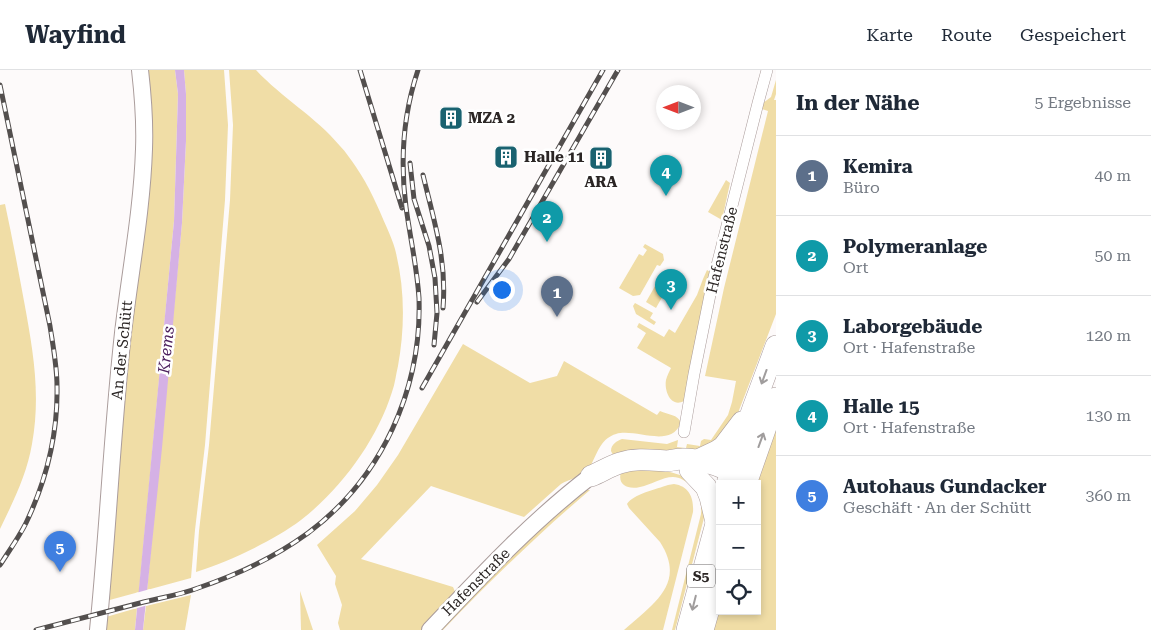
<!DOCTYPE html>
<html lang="de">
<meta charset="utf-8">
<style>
body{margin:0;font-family:"Roboto Serif",serif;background:#f2f2f3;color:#1f2937}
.controls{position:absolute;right:15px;bottom:15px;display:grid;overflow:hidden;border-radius:0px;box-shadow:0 2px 8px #0003}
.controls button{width:45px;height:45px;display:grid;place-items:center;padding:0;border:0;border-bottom:1px solid #e0e1e3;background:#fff;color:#1f2937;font:25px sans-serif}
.compass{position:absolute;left:656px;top:15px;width:45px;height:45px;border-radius:50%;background:#fff;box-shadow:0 2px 8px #0003;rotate:270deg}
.you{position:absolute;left:501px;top:219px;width:18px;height:18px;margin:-12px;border:4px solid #fff;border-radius:50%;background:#1a73e8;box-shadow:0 0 0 8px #1a73e833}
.badge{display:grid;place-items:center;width:32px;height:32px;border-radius:50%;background:#db2777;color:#fff;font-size:16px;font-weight:700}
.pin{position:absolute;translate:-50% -41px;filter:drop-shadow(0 1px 2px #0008)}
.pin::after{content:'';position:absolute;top:26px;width:18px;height:15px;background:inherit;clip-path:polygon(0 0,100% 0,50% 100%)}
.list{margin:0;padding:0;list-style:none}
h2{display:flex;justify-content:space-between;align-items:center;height:65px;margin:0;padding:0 20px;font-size:21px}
h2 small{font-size:16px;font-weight:400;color:#747a83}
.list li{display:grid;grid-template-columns:32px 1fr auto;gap:15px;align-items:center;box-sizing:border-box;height:80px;padding:0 20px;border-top:1px solid #e0e1e3}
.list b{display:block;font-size:19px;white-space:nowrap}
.list p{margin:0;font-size:16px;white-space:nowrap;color:#747a83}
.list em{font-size:16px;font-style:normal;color:#747a83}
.icon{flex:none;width:28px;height:28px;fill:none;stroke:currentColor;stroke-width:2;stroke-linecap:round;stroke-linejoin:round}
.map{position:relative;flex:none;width:776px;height:560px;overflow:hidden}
header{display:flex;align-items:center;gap:30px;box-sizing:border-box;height:70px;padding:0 25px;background:#fff;border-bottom:1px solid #e0e1e3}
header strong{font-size:24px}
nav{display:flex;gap:28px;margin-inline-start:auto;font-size:18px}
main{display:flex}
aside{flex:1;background:#fff}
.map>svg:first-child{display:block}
.green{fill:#f0dda6}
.water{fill:#d5b1e5}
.pier{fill:#fdfafa}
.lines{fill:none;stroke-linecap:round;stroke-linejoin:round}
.street-casing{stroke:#aa9c9b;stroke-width:12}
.secondary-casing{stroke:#aa9c9b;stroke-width:18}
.highway-casing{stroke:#aa9c9b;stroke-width:22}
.street{stroke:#fff;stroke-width:11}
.secondary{stroke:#fff;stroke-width:16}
.highway{stroke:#fff;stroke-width:21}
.rail-casing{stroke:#534f4e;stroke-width:5}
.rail{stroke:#fff;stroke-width:3;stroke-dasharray:9;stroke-linecap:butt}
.oneway{stroke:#a09d9d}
.labels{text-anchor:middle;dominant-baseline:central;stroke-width:5;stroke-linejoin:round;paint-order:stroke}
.shield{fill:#fff;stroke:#6b6766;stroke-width:1}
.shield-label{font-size:14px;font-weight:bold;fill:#2b2625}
.poi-label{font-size:15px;font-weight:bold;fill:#2b2625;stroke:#fff;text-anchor:start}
.street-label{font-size:15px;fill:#2b2625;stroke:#fff}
.water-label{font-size:16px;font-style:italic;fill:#4e225f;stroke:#fff}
</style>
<header>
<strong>Wayfind</strong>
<nav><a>Karte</a><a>Route</a><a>Gespeichert</a></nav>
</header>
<main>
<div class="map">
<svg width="776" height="560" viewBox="0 0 776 560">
<rect width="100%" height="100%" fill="#fdfafa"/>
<g class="green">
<path d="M 146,0 L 175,0 L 178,24 L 174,151 L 139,522 L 106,531 Z"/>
<path d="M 184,0 L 224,0 L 228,55 L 225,130 L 205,375 L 195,460 L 191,508 L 147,520 L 182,153 L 186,71 L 186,24 Z"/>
<path d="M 229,0 L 256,0 C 282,28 316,47 340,76 C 346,82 351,90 356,97 C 369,116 378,137 387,158 C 390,165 393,172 395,179 C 405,218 405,257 398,296 C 396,304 395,314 392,322 C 377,370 341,419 301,450 C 273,471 228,492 196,502 L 199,461 L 209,375 L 230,130 L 233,55 Z"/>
<path d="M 776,10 L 776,24 L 774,30 L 776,30 L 776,244 L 733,356 L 714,378 L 613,385 L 611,381 C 611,374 617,371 622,369 L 667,374 L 678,370 L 677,377 L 686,378 L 687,374 L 700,376 L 701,371 L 704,369 L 711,370 L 728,345 L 732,332 L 736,311 L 705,306 L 724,218 L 768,41 L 762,39 L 763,33 L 771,27 Z"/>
<path d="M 726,110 L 730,113 L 722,150 L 708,142 Z"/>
<path d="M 5,134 C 12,166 18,199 24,231 C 33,280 41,324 32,374 C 27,404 13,432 0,459 L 0,135 Z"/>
<path d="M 645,174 L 663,184 L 664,190 L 660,196 L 657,195 L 640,225 L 633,226 L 619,218 L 639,184 L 643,186 L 647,180 L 643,177 Z"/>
<path d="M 707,200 L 710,202 L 684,331 C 671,338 664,321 666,310 C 667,306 669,302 671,298 L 637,278 L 646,263 L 637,257 L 639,253 L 664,267 L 669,259 L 675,263 L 697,225 L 703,209 Z"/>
<path d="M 663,202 L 673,208 L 656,238 L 646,232 Z"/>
<path d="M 635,233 L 653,243 L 650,248 L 656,252 L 654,255 L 636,244 L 633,236 Z"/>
<path d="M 463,274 L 530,313 L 557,306 L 564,291 L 657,345 L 660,341 C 668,345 678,344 681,353 C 670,379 636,358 616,364 C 602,368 598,381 592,393 C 591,395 590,398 588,400 C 582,407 569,409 561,414 L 524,447 L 431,416 L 361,489 L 453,517 L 456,524 L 421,560 L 340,560 L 338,553 L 342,535 L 335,514 L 336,506 L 317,475 L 355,441 L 377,415 L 398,385 Z"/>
<path d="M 776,351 L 776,560 L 713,560 L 720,534 L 720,541 L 757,541 L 757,414 Z"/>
<path d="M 627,399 C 656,400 672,398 698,414 L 705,444 L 675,560 L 672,560 L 701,444 C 702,432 699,424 691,416 C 686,411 680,407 673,407 C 662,407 651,415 640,417 C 628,420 617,415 621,402 Z"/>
<path d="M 674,414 C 689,416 694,428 693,442 L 663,560 L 624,560 C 653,534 687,514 660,472 L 629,438 L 627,434 C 633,424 657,419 668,415 Z"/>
<path d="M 584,420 L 590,420 C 538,464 490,511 443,560 L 437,560 L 502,493 Z"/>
<path d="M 300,521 L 313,560 L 301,560 Z"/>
<path d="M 191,525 L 185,560 L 143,560 L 146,536 Z"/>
<path d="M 137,538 L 135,560 L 104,560 L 106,547 Z"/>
</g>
<path class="water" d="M 175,0 L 184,0 L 186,24 L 186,71 L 182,153 L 162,378 L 143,560 L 135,560 L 174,151 L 178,24 Z"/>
<path class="pier" d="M 150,519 L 148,535 L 134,539 L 136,523 Z"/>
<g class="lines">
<g class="street-casing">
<path id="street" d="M 684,362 L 694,304 L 712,215 L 758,33 L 767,0"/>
</g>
<g class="secondary-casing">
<g id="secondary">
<path d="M 98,560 C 108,461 112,362 123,263 C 130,202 142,141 144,79 C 145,53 143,26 140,0"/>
<path d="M 430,560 C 481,506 532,451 591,406"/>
</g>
</g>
<g class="highway-casing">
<g id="highway">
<path d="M 698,390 L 717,381 L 723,377 L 742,352"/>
<path d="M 690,400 L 706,417 L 710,427 L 716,452"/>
<path d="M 591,406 C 601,402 610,396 620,393 C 636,388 650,390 666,391 C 671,391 676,389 682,389 C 702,388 731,399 747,412"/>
<path d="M 727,414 L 753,338 L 776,276"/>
<path d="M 746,414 L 776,328"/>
<path d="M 687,560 L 720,439"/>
<path d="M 703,560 L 720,501"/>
</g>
</g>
<use href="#street" class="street"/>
<use href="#secondary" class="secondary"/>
<use href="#highway" class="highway"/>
<g class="rail-casing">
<g id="rail">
<path d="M 360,0 L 402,138"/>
<path d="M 0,15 L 50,256 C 53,276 57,296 57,316 C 58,363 46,411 26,453 C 19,467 9,481 0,495"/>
<path d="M 410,93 L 414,129 L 429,176 L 435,208 L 437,243 L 434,275"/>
<path d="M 423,105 C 434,151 447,190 443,238"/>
<path d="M 477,232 L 509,189 L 618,0"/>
<path d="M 422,318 L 603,0"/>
<path d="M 36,560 C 71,551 106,542 140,533 C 159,528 180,525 198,518 C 237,505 275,487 308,463 C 382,408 422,319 419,228 C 417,197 410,167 406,137 C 400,91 403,45 418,0"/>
</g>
</g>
<use href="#rail" class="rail"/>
</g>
<defs><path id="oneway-shaft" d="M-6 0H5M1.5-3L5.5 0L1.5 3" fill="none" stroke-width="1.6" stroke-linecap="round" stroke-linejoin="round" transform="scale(1.25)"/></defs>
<g class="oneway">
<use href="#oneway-shaft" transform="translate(764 307) rotate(110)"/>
<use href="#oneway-shaft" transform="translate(761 370) rotate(-70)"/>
<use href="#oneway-shaft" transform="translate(694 533) rotate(104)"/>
</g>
<defs>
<g id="building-square" transform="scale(1.25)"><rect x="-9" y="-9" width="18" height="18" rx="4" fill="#196270" stroke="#fff"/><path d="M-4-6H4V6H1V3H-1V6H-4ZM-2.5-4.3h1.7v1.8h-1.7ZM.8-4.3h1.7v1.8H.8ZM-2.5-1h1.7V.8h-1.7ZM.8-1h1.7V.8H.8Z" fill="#fff"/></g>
</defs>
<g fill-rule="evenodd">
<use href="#building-square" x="451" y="48"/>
<use href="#building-square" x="506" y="87"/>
<use href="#building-square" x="601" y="88"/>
</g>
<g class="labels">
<rect class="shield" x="687" y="494.5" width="28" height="23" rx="4"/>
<g class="shield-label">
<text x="701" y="506">S5</text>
</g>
<g class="poi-label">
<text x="468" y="48">MZA 2</text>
<text x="524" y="87">Halle 11</text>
<text x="601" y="112" text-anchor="middle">ARA</text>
</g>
<g class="street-label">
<text transform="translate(722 180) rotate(-76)">Hafenstraße</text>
<text transform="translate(122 280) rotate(-84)">An der Schütt</text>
<text transform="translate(476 512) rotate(-45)">Hafenstraße</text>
</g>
<g class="water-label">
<text transform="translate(166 280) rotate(-84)">Krems</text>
</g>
</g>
</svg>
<div class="controls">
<button>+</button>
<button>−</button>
<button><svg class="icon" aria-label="locate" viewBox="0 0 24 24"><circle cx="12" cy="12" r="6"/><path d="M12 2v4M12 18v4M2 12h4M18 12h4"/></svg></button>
</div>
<svg class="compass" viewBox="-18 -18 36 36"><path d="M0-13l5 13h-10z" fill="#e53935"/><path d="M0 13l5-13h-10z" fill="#747a83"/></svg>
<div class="you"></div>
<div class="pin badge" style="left:557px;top:247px;background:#5c6f8a">1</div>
<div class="pin badge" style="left:547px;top:172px;background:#0f9aa8">2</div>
<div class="pin badge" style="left:671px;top:240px;background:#0f9aa8">3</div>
<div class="pin badge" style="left:666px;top:126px;background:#0f9aa8">4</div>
<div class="pin badge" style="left:60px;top:502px;background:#3f7fe0">5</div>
</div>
<aside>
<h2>In der Nähe<small>5 Ergebnisse</small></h2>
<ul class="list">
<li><span class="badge" style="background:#5c6f8a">1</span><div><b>Kemira</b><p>Büro</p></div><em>40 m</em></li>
<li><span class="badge" style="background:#0f9aa8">2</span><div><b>Polymeranlage</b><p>Ort</p></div><em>50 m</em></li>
<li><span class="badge" style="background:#0f9aa8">3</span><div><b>Laborgebäude</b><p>Ort · Hafenstraße</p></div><em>120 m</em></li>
<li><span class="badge" style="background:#0f9aa8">4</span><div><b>Halle 15</b><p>Ort · Hafenstraße</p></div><em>130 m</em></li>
<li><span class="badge" style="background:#3f7fe0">5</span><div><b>Autohaus Gundacker</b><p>Geschäft · An der Schütt</p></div><em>360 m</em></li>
</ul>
</aside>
</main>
